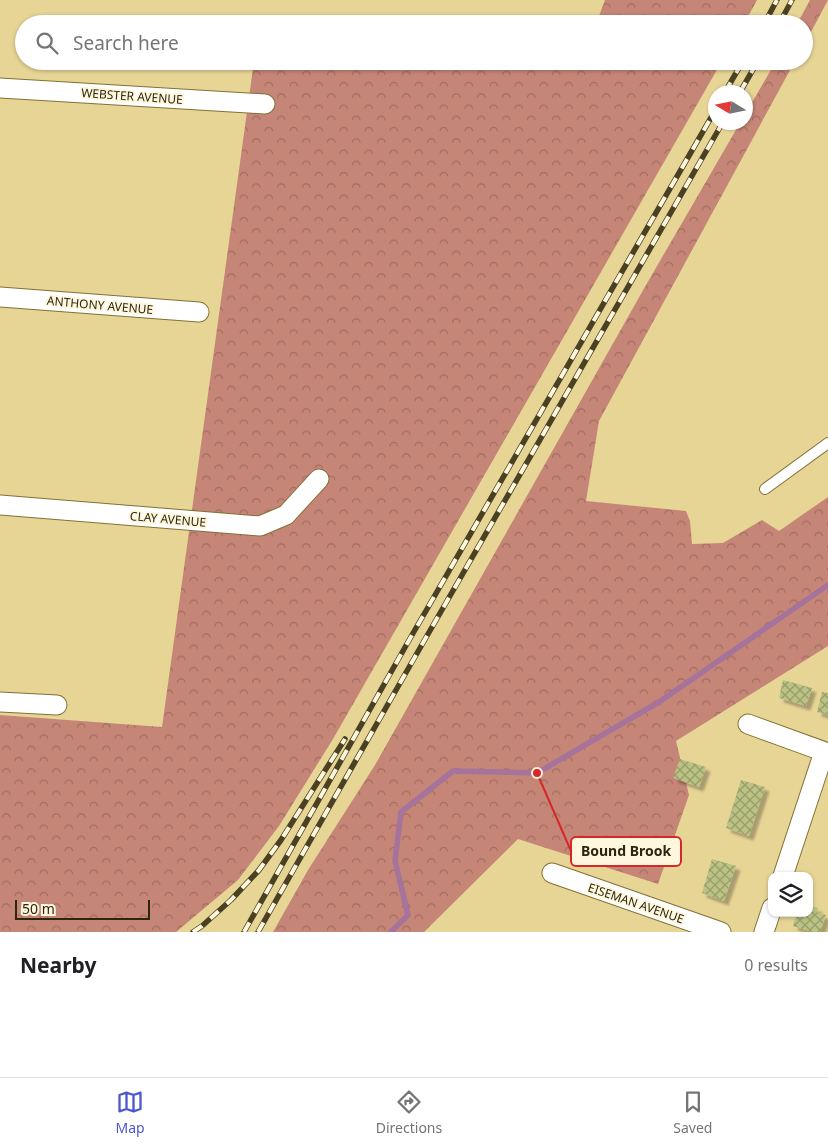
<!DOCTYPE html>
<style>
body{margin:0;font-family:"Noto Sans",sans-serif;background:#f6f6f6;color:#202124}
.controls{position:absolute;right:15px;bottom:15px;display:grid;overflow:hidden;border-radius:10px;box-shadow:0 1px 4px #0004}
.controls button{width:45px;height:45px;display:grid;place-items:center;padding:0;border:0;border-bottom:1px solid #e0e0e0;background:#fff;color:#202124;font:25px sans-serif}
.compass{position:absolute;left:708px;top:85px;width:45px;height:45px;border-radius:50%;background:#fff;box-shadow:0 1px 4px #0004;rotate:280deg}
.scale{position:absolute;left:15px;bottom:12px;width:135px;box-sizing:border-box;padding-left:5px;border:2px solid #2d260c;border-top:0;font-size:14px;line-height:18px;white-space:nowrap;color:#2d260c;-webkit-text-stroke:4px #fef7de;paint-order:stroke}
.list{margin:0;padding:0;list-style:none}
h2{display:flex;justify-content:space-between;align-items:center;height:65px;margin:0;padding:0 20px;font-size:21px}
h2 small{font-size:16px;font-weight:400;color:#757577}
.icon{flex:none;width:28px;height:28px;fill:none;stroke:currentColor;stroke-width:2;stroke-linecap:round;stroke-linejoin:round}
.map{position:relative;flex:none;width:828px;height:932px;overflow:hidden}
.search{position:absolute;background:#fff;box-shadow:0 1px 4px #0004;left:15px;right:15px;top:15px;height:55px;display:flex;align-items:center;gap:12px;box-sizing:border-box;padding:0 18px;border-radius:28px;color:#757577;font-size:19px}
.sheet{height:145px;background:#fff}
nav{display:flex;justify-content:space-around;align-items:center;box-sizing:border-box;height:70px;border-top:1px solid #e0e0e0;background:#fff;font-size:14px;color:#757577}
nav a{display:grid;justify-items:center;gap:2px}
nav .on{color:#4d58ce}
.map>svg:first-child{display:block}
.forest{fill:url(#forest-crowns)}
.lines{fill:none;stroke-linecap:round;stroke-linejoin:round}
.stream{stroke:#a5739b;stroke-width:5.5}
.building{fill:url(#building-cross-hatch);filter:url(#shadow)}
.service-casing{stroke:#827134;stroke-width:12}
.minor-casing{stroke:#827134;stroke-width:21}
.service{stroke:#fff;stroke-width:10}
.minor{stroke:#fff;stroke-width:19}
.rail-casing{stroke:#494121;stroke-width:5.5}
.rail{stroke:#fef7de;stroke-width:4;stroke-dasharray:11;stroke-linecap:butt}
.labels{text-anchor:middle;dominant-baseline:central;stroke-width:4;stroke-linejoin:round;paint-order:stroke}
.street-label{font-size:12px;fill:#2d260c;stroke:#fef7de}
.leader{fill:none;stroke:#d62828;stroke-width:2}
.callout-dot{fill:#d62828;stroke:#fef7de;stroke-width:2}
.callout{fill:#fef7de;stroke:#d62828;stroke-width:2}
.callout-label{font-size:14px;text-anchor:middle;font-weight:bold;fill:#2d260c}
</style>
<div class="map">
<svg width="828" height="932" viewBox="0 0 828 932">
<defs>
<pattern id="forest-crowns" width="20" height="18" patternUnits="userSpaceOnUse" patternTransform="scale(1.25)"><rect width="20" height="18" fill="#c68677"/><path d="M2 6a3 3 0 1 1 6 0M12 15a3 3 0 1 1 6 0" fill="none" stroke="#a16d60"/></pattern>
<pattern id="building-cross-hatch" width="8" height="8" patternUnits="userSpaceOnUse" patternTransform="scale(1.25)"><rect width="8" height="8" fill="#bac284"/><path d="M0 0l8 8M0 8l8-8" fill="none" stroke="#989d6a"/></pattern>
<filter id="shadow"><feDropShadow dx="4.5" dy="4.5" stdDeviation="1" flood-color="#0004"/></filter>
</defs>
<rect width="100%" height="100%" fill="#e7d596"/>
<g class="forest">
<path d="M 605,0 L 757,0 L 744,24 L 596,24 Z"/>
<path d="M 810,0 L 828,0 L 804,45 L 804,24 L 797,24 Z"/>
<path d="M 254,61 L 722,61 L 333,739 L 279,826 L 238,880 L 176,932 L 0,932 L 0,715 L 162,727 Z"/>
<path d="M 776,61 L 795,61 L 599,421 L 586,501 L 686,511 L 690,521 L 692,544 L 723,543 L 762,520 L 779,531 L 828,497 L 828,646 L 676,741 L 689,795 L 658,884 L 518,839 L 424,932 L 273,932 L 308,870 L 375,765 L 646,285 L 740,123 L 746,122 L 746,113 Z"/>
</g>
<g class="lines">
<path class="stream" d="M 391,932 L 408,915 L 395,861 L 401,812 L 453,771 L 537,773 L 659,702 L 828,585"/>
</g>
<g class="building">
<path d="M 783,680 L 812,688 L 806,706 L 779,698 Z"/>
<path d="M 822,692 L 828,693 L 828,715 L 817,712 Z"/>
<path d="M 680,759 L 706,767 L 699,787 L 673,778 Z"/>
<path d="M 741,780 L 765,787 L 749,836 L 726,828 Z"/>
<path d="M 712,859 L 736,866 L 724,901 L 702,893 Z"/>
<path d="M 809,906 L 818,908 L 817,913 L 826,915 L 820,932 L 813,932 L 793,926 L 797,913 L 809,913 Z"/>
</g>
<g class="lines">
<g class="service-casing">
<path id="service" d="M 765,489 L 828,443"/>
</g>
<g class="minor-casing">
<g id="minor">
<path d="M 0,88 L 265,104"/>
<path d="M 0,297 L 199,312"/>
<path d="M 0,505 L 260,526 L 286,515 L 319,479"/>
<path d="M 0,702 L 57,705"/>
<path d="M 748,724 L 828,753"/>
<path d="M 552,873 L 721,932"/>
<path d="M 783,876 L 824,752"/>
<path d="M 764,932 L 772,908"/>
</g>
</g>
<use href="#service" class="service"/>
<use href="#minor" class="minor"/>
<g class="rail-casing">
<g id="rail">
<path d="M 764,24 L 777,0"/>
<path d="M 779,24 L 792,0"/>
<path d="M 725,92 L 743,61"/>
<path d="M 740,92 L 758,61"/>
<path d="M 193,932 L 202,926 L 231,900 L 259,870 L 281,840 L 345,739"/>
<path d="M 244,932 L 412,635 L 716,109"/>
<path d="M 258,932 L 424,641 L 723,122"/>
</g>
</g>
<use href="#rail" class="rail"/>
</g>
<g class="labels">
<g class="street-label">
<text transform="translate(132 96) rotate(4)">WEBSTER AVENUE</text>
<text transform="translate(100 305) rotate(5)">ANTHONY AVENUE</text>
<text transform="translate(168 519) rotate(5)">CLAY AVENUE</text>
<text transform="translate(636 903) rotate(19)">EISEMAN AVENUE</text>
</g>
</g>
<path class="leader" d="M537 773L571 851"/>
<circle class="callout-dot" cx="537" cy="773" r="5"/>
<rect class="callout" x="571" y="837" width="110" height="29" rx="5"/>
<g class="callout-label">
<text x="626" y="856">Bound Brook</text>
</g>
</svg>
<div class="controls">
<button><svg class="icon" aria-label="layers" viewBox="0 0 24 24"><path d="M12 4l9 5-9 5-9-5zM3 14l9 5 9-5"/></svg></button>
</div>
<svg class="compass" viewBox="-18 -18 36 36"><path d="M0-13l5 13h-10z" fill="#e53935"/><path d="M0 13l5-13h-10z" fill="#757577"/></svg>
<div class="scale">50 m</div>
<div class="search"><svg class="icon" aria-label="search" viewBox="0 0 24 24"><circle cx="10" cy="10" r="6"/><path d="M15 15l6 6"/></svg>Search here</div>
</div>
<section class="sheet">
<h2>Nearby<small>0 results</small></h2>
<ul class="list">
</ul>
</section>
<nav>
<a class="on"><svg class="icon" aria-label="map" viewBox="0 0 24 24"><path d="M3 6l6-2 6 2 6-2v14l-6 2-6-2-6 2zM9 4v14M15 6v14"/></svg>Map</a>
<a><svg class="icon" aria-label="directions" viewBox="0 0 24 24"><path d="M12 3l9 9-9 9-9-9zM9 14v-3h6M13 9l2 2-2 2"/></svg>Directions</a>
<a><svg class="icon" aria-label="saved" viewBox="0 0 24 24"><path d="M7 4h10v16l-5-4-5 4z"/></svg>Saved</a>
</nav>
